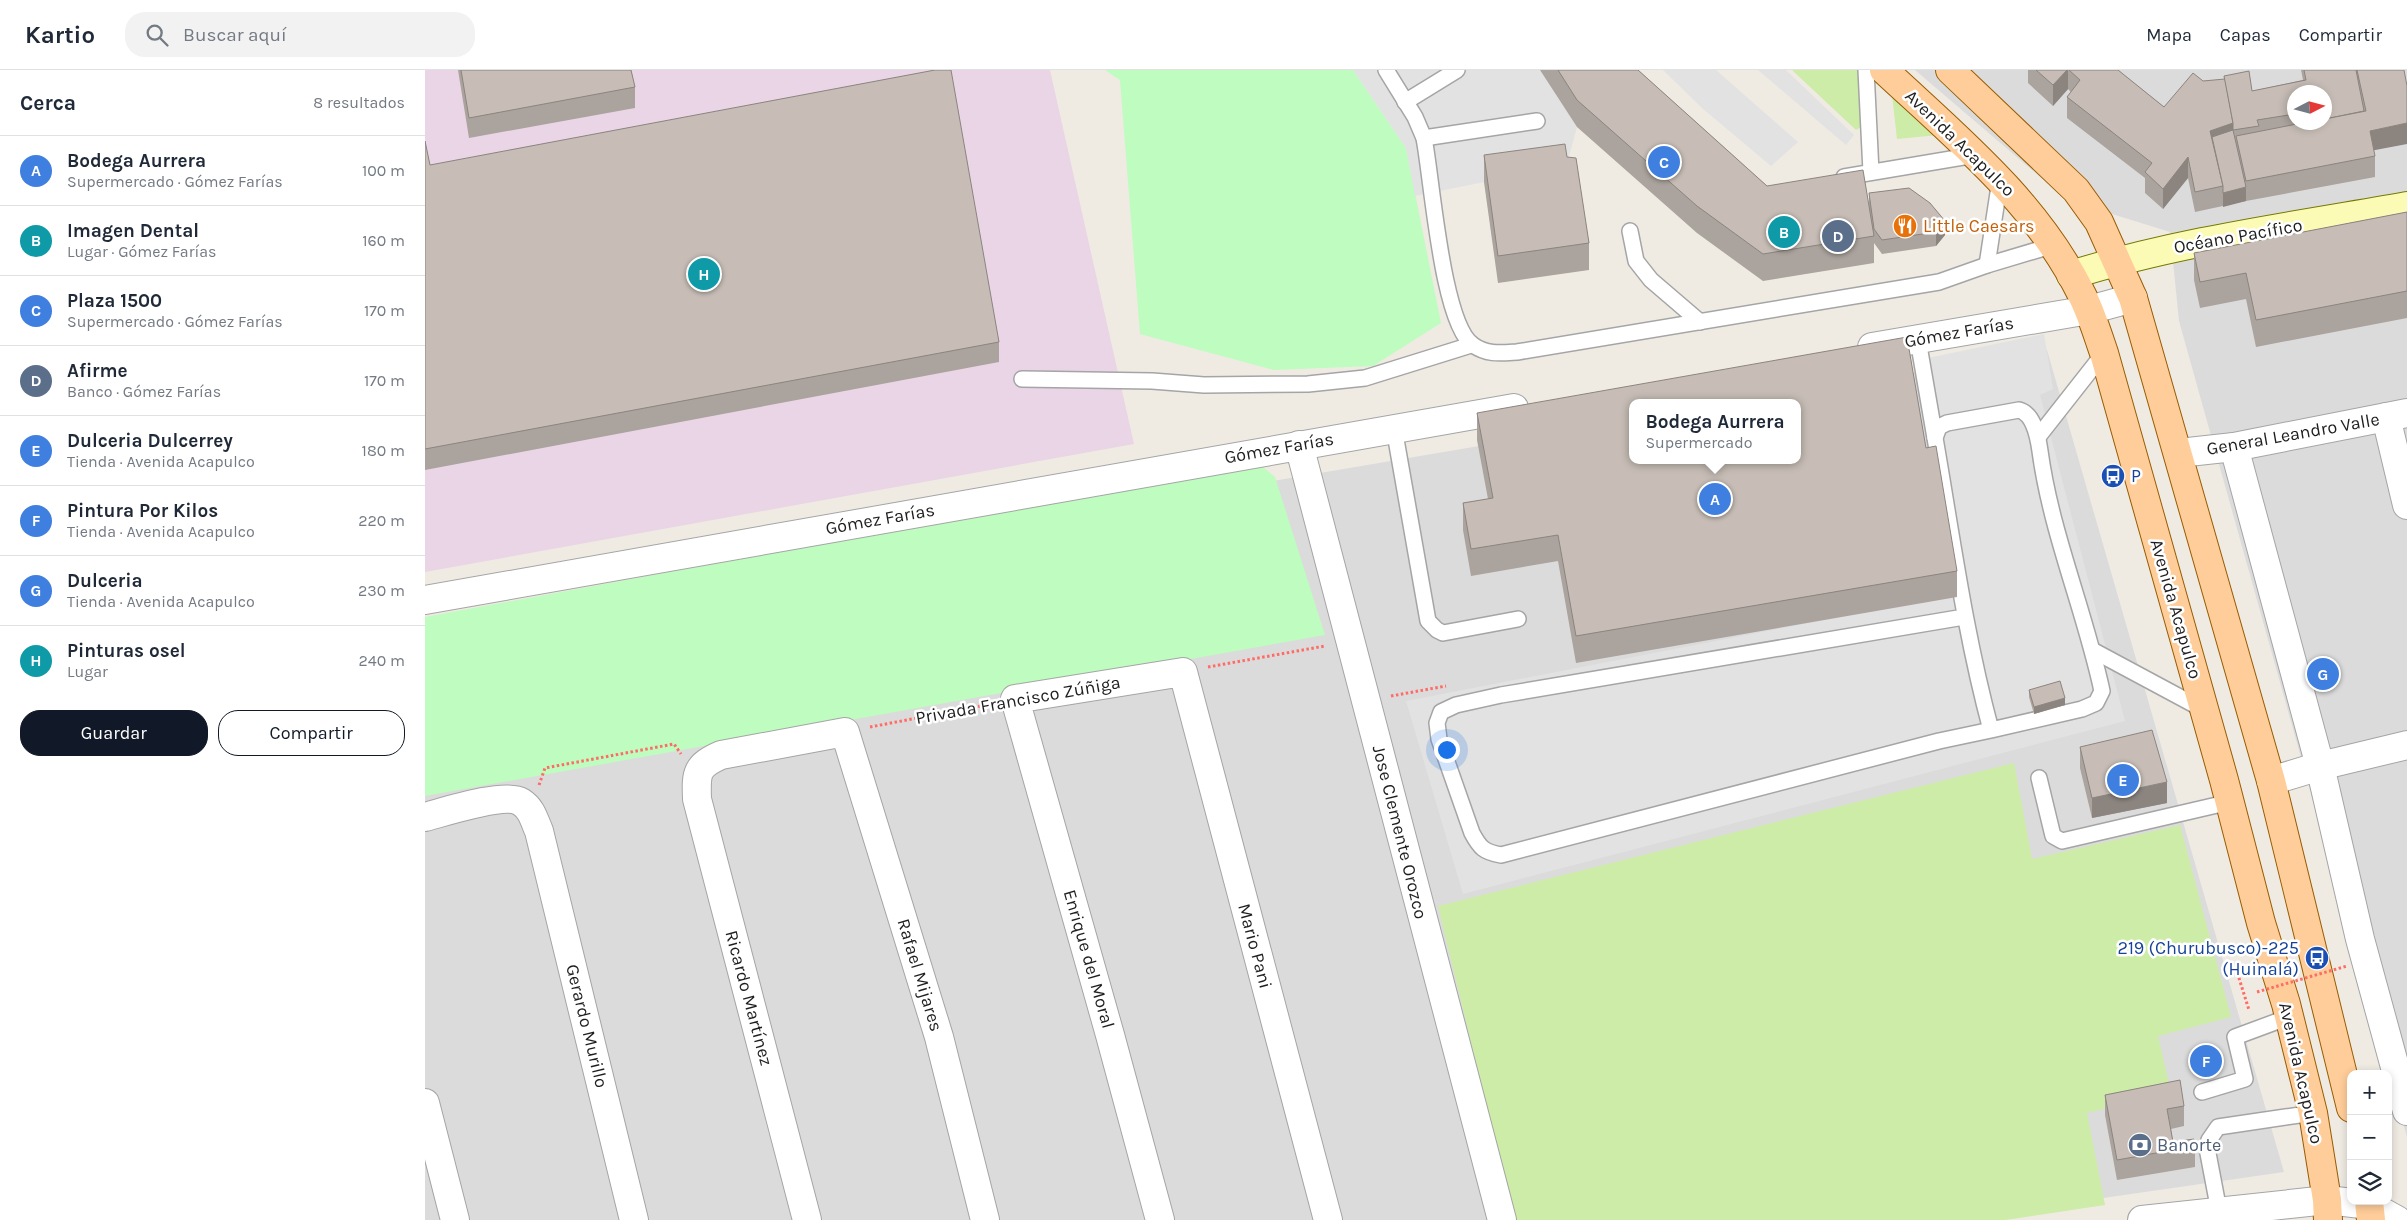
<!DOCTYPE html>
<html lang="es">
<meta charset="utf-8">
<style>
body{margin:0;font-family:Karla,sans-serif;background:#f2f2f3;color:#1f2937}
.controls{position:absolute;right:15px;bottom:15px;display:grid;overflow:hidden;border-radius:10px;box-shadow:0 2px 8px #0003}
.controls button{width:45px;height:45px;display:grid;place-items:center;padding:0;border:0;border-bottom:1px solid #e0e1e3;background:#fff;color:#1f2937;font:25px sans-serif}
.compass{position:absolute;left:1862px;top:15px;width:45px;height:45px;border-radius:50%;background:#fff;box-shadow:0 2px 8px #0003;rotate:84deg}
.you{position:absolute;left:1021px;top:679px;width:18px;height:18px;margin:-12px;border:4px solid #fff;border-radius:50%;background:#1a73e8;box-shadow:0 0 0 8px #1a73e833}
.badge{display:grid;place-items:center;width:32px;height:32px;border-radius:50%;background:#111827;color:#fff;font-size:16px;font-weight:700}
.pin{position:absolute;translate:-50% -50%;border:2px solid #fff;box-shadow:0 1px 5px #0006}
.popup{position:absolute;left:1204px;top:329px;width:172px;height:65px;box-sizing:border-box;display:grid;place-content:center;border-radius:10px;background:#fff;filter:drop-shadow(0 1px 4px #0005);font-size:16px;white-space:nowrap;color:#747a83}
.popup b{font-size:19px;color:#1f2937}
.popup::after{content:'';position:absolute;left:50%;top:100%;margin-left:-10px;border:10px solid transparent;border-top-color:#fff}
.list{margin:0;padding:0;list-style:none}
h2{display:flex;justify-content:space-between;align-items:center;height:65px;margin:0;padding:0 20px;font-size:21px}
h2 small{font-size:16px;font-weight:400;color:#747a83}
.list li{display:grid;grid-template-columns:32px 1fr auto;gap:15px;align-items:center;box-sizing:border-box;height:70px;padding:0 20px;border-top:1px solid #e0e1e3}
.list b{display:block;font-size:19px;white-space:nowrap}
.list p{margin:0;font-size:16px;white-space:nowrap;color:#747a83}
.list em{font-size:16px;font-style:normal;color:#747a83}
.actions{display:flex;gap:10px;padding:15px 20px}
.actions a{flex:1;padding:11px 0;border:1px solid #111827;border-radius:20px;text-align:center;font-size:18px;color:#111827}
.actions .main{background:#111827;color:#fff}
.icon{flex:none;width:28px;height:28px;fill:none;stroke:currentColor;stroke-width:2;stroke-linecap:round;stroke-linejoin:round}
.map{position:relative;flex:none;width:1982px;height:1150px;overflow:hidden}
header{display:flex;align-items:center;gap:30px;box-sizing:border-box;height:70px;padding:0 25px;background:#fff;border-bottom:1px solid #e0e1e3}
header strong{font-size:24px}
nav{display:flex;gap:28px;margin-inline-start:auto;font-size:18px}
.search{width:350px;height:45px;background:#f2f2f3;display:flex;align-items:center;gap:12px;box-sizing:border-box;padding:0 18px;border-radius:20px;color:#747a83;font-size:19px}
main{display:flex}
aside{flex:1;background:#fff}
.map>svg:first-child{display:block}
.residential{fill:#dcdbdb;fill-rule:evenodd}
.industrial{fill:#e9d5e6}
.grass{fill:#cdeca7}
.park{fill:#befcbf}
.parking{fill:#e2e2e2}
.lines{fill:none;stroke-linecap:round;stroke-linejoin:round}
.lane-casing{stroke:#a5a5a5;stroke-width:18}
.street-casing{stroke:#a5a5a5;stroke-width:30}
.secondary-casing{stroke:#747a00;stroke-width:30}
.primary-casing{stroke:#985c00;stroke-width:30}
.path{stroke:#ff6b65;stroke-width:3;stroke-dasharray:2.5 2.5;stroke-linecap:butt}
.lane{stroke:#fff;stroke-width:15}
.street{stroke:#fff;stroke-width:28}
.secondary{stroke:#fcfbb5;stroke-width:28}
.primary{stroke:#ffcd99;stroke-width:28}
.path-bridge{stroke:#ff6b65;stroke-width:3;stroke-dasharray:2.5 2.5;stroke-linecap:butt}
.wall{fill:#aba39d;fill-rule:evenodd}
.shaded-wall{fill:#8b847f}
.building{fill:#c7bdb6;stroke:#8b847f;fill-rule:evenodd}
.labels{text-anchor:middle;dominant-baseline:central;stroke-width:5;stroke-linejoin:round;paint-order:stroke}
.street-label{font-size:18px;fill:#1e1e1e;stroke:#fff}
.food-label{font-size:18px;fill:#c56008;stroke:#fff;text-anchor:start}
.transit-label{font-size:18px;fill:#164399;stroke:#fff;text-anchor:start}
.service-label{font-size:18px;fill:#4e5e75;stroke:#fff;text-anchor:start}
</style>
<header>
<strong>Kartio</strong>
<div class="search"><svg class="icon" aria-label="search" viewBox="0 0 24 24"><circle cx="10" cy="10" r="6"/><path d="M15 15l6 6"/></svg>Buscar aquí</div>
<nav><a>Mapa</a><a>Capas</a><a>Compartir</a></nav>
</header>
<main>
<aside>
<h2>Cerca<small>8 resultados</small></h2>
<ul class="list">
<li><span class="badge" style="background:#3f7fe0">A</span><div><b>Bodega Aurrera</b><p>Supermercado · Gómez Farías</p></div><em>100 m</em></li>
<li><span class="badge" style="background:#0f9aa8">B</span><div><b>Imagen Dental</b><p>Lugar · Gómez Farías</p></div><em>160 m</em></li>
<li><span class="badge" style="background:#3f7fe0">C</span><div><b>Plaza 1500</b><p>Supermercado · Gómez Farías</p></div><em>170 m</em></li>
<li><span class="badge" style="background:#5c6f8a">D</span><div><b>Afirme</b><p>Banco · Gómez Farías</p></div><em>170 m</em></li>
<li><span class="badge" style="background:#3f7fe0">E</span><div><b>Dulceria Dulcerrey</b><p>Tienda · Avenida Acapulco</p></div><em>180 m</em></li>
<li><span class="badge" style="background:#3f7fe0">F</span><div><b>Pintura Por Kilos</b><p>Tienda · Avenida Acapulco</p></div><em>220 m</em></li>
<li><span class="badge" style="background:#3f7fe0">G</span><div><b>Dulceria</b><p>Tienda · Avenida Acapulco</p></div><em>230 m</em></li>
<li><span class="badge" style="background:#0f9aa8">H</span><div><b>Pinturas osel</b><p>Lugar</p></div><em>240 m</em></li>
</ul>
<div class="actions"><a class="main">Guardar</a><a>Compartir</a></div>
</aside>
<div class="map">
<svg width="1982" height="1150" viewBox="0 0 1982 1150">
<rect width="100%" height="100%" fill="#efebe3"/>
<g class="residential">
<path d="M 1490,0 L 1982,0 L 1982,1067 L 1754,251 L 1745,162 L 1642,130 ZM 1870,22 L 1900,22 L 1900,52 L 1870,52 Z"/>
<path d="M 1622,280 L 1859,1102 L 1526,1150 L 0,1150 L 0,555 L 1207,350 L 1208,390 L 1372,390 L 1372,333 L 1312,333 Z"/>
</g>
<path class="industrial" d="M 0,0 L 625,0 L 709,374 L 0,502 Z"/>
<g class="grass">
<path d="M 1367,0 L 1433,0 L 1441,54 L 1431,60 Z"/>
<path d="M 1466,16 L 1524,64 L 1472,69 Z"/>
<path d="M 1589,693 L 1607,789 L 1755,755 L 1806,947 L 1733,966 L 1746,1022 L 1662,1043 L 1680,1135 L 1580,1150 L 1089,1150 L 1013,836 Z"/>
</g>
<g class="park">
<path d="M 680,0 L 928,0 L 981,78 L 1016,253 L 948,296 L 849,300 L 715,264 L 695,10 Z"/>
<path d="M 820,396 L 838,397 L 850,407 L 900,565 L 0,726 L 0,547 Z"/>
</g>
<g class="parking">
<path d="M 928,0 L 1115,0 L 1152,57 L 1140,101 L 1059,112 L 990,126 L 981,78 Z"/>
<path d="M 1238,0 L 1291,0 L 1373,72 L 1346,96 L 1277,38 Z"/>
<path d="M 1333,0 L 1361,0 L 1429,65 L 1421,75 Z"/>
<path d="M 1619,264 L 1628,319 L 1615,325 L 1700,651 L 1038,824 L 981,631 L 1528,525 L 1493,290 Z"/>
</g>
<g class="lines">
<g class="lane-casing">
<g id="lane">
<path d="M 961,0 L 990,47 L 999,68 C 1007,109 1017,254 1048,275 C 1062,285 1076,283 1092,282 L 1514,212 L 1562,195 L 1629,175"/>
<path d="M 1441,0 L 1446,102"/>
<path d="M 980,32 L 1032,0"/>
<path d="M 999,68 L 1112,51"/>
<path d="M 1419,107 L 1550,85"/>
<path d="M 1205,161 L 1211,191 L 1226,210 L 1275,252"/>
<path d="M 1562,195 L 1575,110"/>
<path d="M 1493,270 L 1510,368"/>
<path d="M 597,309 L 727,311 L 779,315 L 883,314 L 940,308 L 1046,275"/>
<path d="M 969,358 L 1003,551 L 1012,560 L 1018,563 L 1093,549"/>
<path d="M 1613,367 L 1679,283"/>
<path d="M 1539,547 L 1076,625 L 1031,635 L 1016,642 L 1012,653 L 1014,669 L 1047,763 C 1055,778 1059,782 1076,785 L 1514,671 L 1566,660 C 1540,564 1527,466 1510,368 L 1514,357 L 1522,353 L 1594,340 C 1609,344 1613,367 1615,381 C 1626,463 1660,541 1677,621 L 1671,633 L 1657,639 L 1566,660"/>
<path d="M 1669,581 L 1779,640"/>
<path d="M 1614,708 L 1628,766 L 1637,771 L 1805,732"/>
<path d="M 1777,1022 L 1820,1009 L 1810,967 L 1864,947"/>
<path d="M 1794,1141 L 1782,1078 L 1784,1070 L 1793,1057 L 1888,1043"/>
</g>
</g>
<g class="street-casing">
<g id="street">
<path d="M 1447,277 L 1664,240 L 1708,228"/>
<path d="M 1961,347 L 1982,435"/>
<path d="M 874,375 L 1077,1150"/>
<path d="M 1809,377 L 1895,696 L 1935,869 L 1982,1041"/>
<path d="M 1754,383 L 1809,377 L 1982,343"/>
<path d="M 0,530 L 1089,338"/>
<path d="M 1846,711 L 1895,696 L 1982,675"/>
<path d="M 0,747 C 19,742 80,722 96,732 C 107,739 109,750 114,761 L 209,1150"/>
<path d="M 0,1033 L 30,1150"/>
<path d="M 382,1150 L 272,729 C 271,703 271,696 296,685 L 420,662 L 514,967 L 560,1150"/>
<path d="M 735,1150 L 685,965 L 590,629 L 758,602 L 903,1150"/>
<path d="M 1717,1150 L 1902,1130 L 1945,1135 L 1972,1150"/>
</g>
</g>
<g class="secondary-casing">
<path id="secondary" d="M 1646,205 C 1755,171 1870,156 1982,136"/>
</g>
<g class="primary-casing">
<g id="primary">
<path d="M 1459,0 C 1532,68 1611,132 1656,223 C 1666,242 1672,263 1679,283 L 1799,710 L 1836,853 L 1861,934 L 1888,1043 L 1902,1130 L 1903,1150"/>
<path d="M 1525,0 L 1651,120 L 1674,152 L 1708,228 L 1846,711 L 1926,1038"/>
<path d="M 1944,1131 L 1946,1150"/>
</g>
</g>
<g class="path">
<path d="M 783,597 L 900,576"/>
<path d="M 966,626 L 1021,616"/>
<path d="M 445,657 L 566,634"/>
<path d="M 114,715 L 120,698 L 249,674 L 256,684"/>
<path d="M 1824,900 L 1813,905 L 1824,940"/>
</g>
<use href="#lane" class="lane"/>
<use href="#street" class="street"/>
<use href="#secondary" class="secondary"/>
<use href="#primary" class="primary"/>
<path class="path-bridge" d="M 1832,922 L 1922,896"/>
</g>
<g class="wall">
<path d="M 33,0 L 206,0 L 210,17 L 210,38 L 44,68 Z"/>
<path d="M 1115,0 L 1213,0 L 1342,116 L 1444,136 L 1444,123 L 1520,165 L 1511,176 L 1457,184 L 1449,173 L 1449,171 L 1449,193 L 1338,211 L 1272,163 L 1152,57 Z"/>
<path d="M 1603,0 L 1693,0 L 1739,37 L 1778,11 L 1799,10 L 1799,6 L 1827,21 L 1878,10 L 1876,0 L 1979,0 L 1948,81 L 1950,86 L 1950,107 L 1821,131 L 1770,142 L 1763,108 L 1738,139 L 1720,123 L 1720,108 L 1642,48 L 1642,27 L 1646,22 L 1643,19 L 1628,36 L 1603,13 ZM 1870,22 L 1900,52 L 1870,52 Z"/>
<path d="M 0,71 L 5,95 L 574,272 L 574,292 L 0,400 Z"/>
<path d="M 1059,85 L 1142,87 L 1164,173 L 1164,200 L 1073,213 L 1059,112 Z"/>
<path d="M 1982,142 L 1982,248 L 1831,277 L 1821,229 L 1775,238 L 1769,210 L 1769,183 Z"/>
<path d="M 1052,343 L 1501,378 L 1532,501 L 1532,527 L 1151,593 L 1133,491 L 1046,506 L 1038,460 L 1038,433 L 1063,429 L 1052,370 Z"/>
<path d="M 1604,620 L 1640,635 L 1609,644 L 1604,627 Z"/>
<path d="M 1655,677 L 1742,733 L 1667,748 L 1655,698 Z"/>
<path d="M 1680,1025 L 1759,1036 L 1759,1056 L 1746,1059 L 1748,1072 L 1770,1076 L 1770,1097 L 1692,1110 L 1680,1045 Z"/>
</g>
<g class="shaded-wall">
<path d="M 1642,0 L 1643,0 L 1643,19 L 1628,36 L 1628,15 Z"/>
<path d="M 1808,53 L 1808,74 L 1788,80 L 1785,61 Z"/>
<path d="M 1982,53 L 1982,74 L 1945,81 L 1945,61 Z"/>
<path d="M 1763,87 L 1763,108 L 1738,139 L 1738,119 Z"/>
<path d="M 1821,117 L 1821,131 L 1798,137 L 1798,123 Z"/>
<path d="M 1520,151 L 1520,165 L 1511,176 L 1511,162 Z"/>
<path d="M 1640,628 L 1640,635 L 1609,644 L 1609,637 Z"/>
<path d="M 1742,712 L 1742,733 L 1667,748 L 1667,728 Z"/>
</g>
<g class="building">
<path d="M 36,0 L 206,0 L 210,17 L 44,48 Z"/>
<path d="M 510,0 L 526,0 L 574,272 L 0,379 L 0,71 L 5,95 Z"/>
<path d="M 1133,0 L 1213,0 L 1342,116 L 1438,100 L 1449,166 L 1338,184 L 1272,136 L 1152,30 Z"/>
<path d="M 1611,0 L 1642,0 L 1628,15 Z"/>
<path d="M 1644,0 L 1693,0 L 1739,37 L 1768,3 L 1778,11 L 1800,9 L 1808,53 L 1785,61 L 1798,116 L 1770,122 L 1763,87 L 1738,119 L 1720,102 L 1727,93 L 1642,27 L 1655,10 Z"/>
<path d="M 1879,0 L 1931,0 L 1939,41 L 1900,49 L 1900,22 L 1870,22 L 1870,44 L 1832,50 L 1834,56 L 1808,60 L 1808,53 L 1799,6 L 1824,1 L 1827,21 L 1881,10 Z"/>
<path d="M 1932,0 L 1979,0 L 1982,16 L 1982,53 L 1945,61 L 1950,86 L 1821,111 L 1811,66 L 1882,52 L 1900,52 L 1900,49 L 1941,41 Z"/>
<path d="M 1808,60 L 1821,117 L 1798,123 L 1798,116 L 1787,67 Z"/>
<path d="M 1140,74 L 1142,87 L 1151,88 L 1164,173 L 1073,186 L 1059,85 Z"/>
<path d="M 1484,118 L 1505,133 L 1520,151 L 1511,162 L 1457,170 L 1449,159 L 1444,123 Z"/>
<path d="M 1982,142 L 1982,221 L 1831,250 L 1821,203 L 1775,212 L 1769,183 Z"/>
<path d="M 1482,267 L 1501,378 L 1511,376 L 1532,501 L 1151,566 L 1133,465 L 1046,479 L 1038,433 L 1068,428 L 1052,343 ZM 1208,333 L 1372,333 L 1372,390 L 1208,390 Z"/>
<path d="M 1635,611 L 1640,628 L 1609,637 L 1604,620 Z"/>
<path d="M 1727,660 L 1742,712 L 1667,728 L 1655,677 Z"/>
<path d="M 1755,1010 L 1759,1036 L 1742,1039 L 1748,1072 L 1769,1069 L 1770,1076 L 1692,1090 L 1680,1025 Z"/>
</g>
<defs>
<g id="restaurant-disc" transform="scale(1.25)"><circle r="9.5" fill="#e8710a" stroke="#fff"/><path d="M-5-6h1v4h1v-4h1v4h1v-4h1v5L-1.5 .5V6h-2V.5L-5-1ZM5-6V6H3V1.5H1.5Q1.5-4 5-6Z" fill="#fff"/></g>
<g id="bus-disc" transform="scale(1.25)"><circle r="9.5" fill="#1a4fb4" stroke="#fff"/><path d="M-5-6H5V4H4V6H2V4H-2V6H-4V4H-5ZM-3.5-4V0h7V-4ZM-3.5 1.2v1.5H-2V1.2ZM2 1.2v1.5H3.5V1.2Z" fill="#fff"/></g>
<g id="bank-disc" transform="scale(1.25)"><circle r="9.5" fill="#5c6f8a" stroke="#fff"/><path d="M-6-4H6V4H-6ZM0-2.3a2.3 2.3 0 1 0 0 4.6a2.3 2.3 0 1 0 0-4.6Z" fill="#fff"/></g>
</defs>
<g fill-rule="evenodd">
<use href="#restaurant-disc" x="1480" y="156"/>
<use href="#bus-disc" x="1688" y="406"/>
<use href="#bus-disc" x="1892" y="888"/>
<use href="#bank-disc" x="1715" y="1075"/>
</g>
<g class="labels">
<g class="street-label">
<text transform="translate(1535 73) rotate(44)">Avenida Acapulco</text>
<text transform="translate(1813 166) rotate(-10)">Océano Pacífico</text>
<text transform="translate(1534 262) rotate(-10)">Gómez Farías</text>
<text transform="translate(1868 364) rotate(-10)">General Leandro Valle</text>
<text transform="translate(854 378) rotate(-10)">Gómez Farías</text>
<text transform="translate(455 449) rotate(-10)">Gómez Farías</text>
<text transform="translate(1751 539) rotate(74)">Avenida Acapulco</text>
<text transform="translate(593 630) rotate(-10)">Privada Francisco Zúñiga</text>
<text transform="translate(975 762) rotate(76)">Jose Clemente Orozco</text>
<text transform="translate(830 876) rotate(75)">Mario Pani</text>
<text transform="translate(664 889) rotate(74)">Enrique del Moral</text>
<text transform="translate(495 905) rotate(73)">Rafael Mijares</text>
<text transform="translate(324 928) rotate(75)">Ricardo Martínez</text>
<text transform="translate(162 956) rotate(76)">Gerardo Murillo</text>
<text transform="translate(1876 1003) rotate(77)">Avenida Acapulco</text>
</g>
<g class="food-label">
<text x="1498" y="156">Little Caesars</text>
</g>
<g class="transit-label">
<text x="1706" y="406">P</text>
<text x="1874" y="878" text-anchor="end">219 (Churubusco)-225<tspan x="1874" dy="21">(Huinalá)</tspan></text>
</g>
<g class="service-label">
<text x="1732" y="1075">Banorte</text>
</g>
</g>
</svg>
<div class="controls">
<button>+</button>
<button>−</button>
<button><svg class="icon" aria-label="layers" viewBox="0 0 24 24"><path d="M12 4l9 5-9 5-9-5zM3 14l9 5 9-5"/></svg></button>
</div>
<svg class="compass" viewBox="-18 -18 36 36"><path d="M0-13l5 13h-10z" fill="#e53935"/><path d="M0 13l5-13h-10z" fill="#747a83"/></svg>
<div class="you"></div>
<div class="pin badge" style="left:1290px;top:429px;background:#3f7fe0">A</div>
<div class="popup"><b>Bodega Aurrera</b>Supermercado</div>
<div class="pin badge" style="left:1359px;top:162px;background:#0f9aa8">B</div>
<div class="pin badge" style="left:1239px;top:92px;background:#3f7fe0">C</div>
<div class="pin badge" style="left:1413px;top:166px;background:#5c6f8a">D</div>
<div class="pin badge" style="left:1698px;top:710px;background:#3f7fe0">E</div>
<div class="pin badge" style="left:1781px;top:991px;background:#3f7fe0">F</div>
<div class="pin badge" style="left:1898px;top:604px;background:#3f7fe0">G</div>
<div class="pin badge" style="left:279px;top:204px;background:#0f9aa8">H</div>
</div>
</main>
